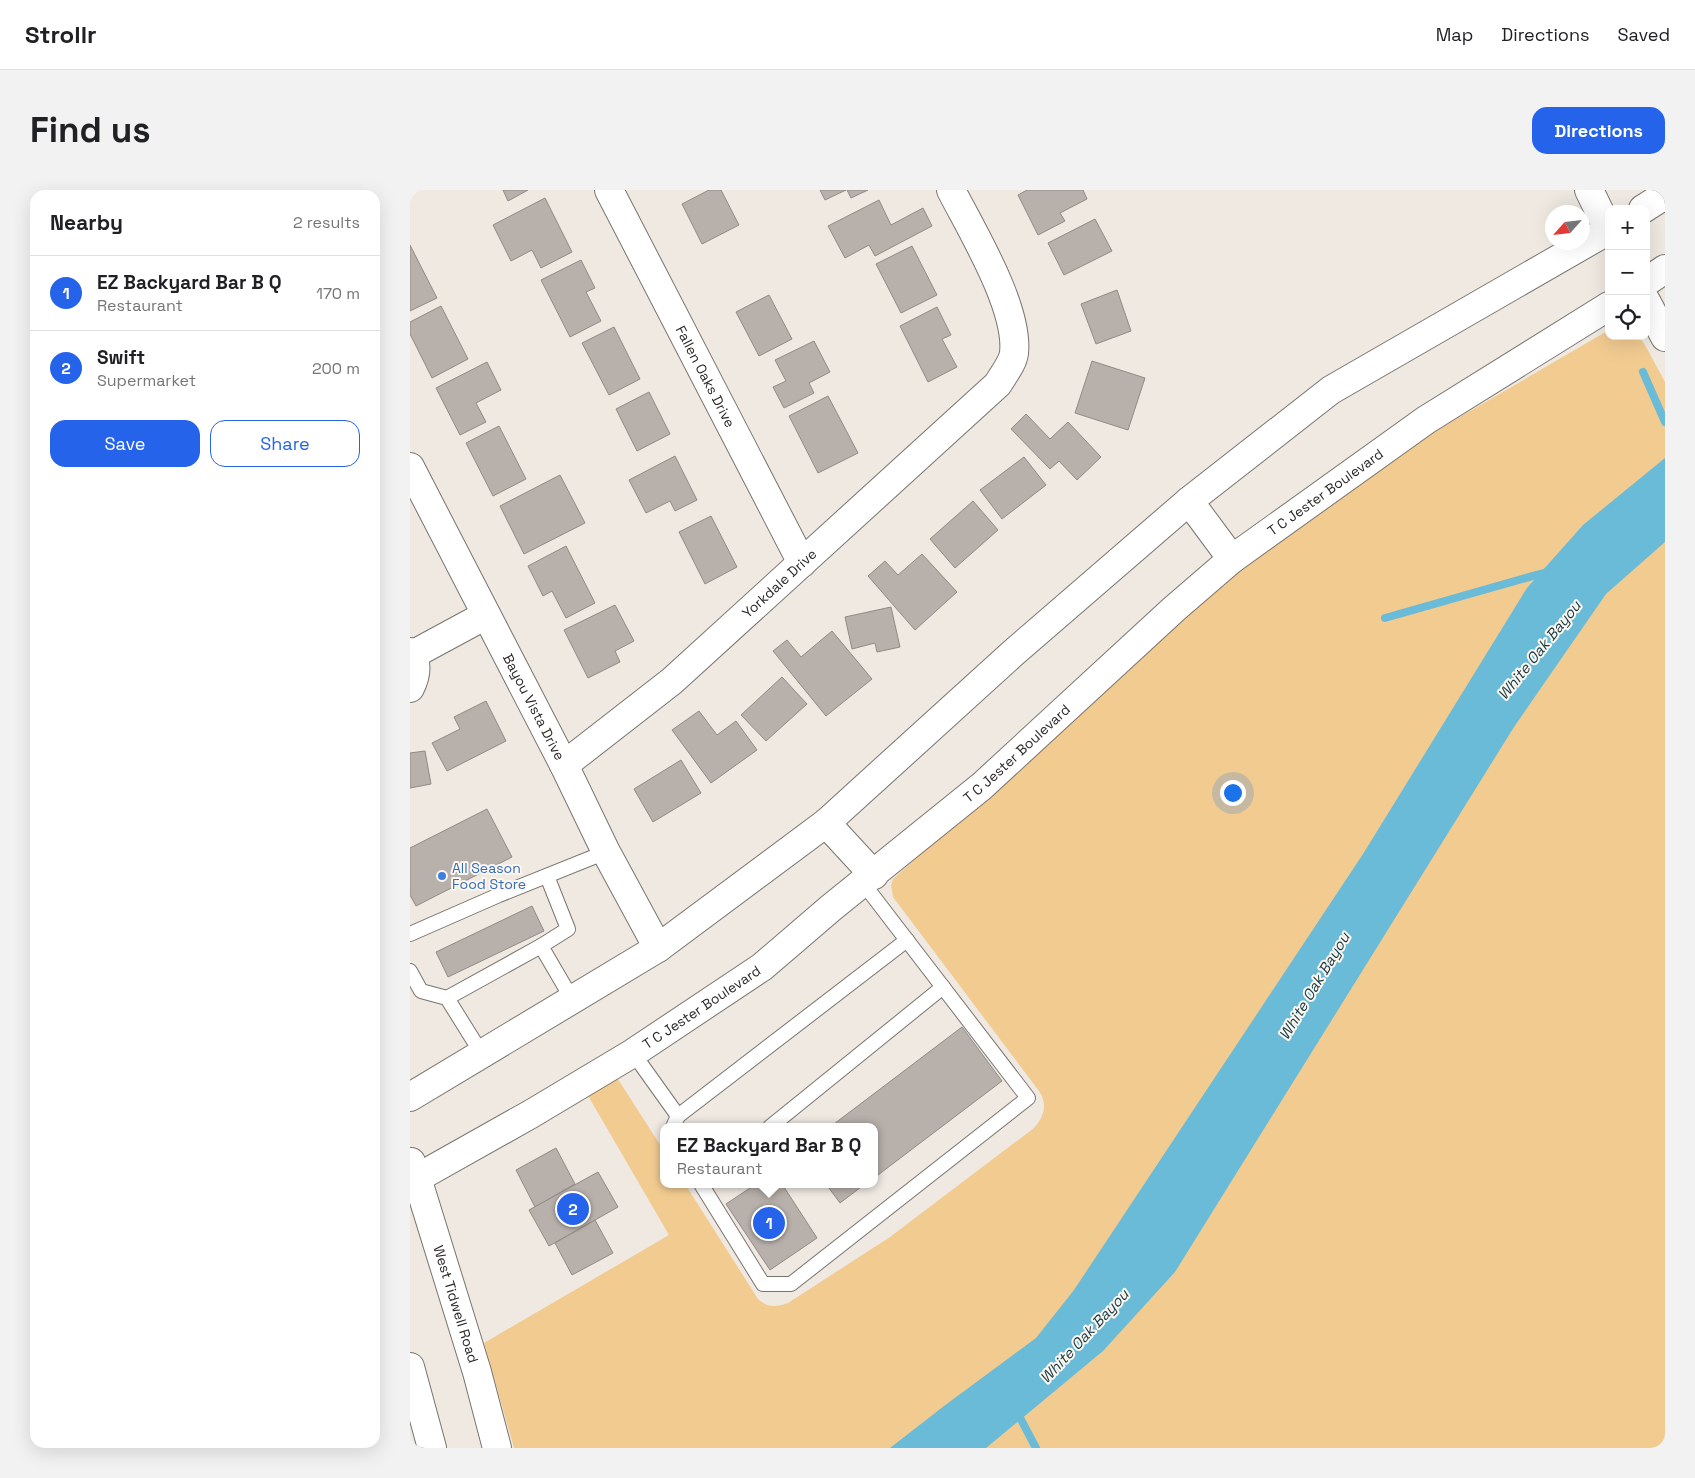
<!DOCTYPE html>
<meta charset="utf-8">
<style>
body{margin:0;font-family:"Space Grotesk",sans-serif;background:#f2f2f2;color:#202124}
.controls{position:absolute;right:15px;top:15px;display:grid;overflow:hidden;border-radius:10px;box-shadow:0 5px 20px #0002}
.controls button{width:45px;height:45px;display:grid;place-items:center;padding:0;border:0;border-bottom:1px solid #e0e0e0;background:#fff;color:#202124;font:25px sans-serif}
.compass{position:absolute;left:1135px;top:15px;width:45px;height:45px;border-radius:50%;background:#fff;box-shadow:0 5px 20px #0002;rotate:243deg}
.you{position:absolute;left:822px;top:602px;width:18px;height:18px;margin:-12px;border:4px solid #fff;border-radius:50%;background:#1a73e8;box-shadow:0 0 0 8px #1a73e833}
.badge{display:grid;place-items:center;width:32px;height:32px;border-radius:50%;background:#2563eb;color:#fff;font-size:16px;font-weight:700}
.pin{position:absolute;translate:-50% -50%;border:2px solid #fff;box-shadow:0 1px 5px #0006}
.popup{position:absolute;left:250px;top:933px;width:218px;height:65px;box-sizing:border-box;display:grid;place-content:center;border-radius:10px;background:#fff;filter:drop-shadow(0 1px 4px #0005);font-size:16px;white-space:nowrap;color:#757577}
.popup b{font-size:19px;color:#202124}
.popup::after{content:'';position:absolute;left:50%;top:100%;margin-left:-10px;border:10px solid transparent;border-top-color:#fff}
.list{margin:0;padding:0;list-style:none}
h2{display:flex;justify-content:space-between;align-items:center;height:65px;margin:0;padding:0 20px;font-size:21px}
h2 small{font-size:16px;font-weight:400;color:#757577}
.list li{display:grid;grid-template-columns:32px 1fr auto;gap:15px;align-items:center;box-sizing:border-box;height:75px;padding:0 20px;border-top:1px solid #e0e0e0}
.list b{display:block;font-size:19px;white-space:nowrap}
.list p{margin:0;font-size:16px;white-space:nowrap;color:#757577}
.list em{font-size:16px;font-style:normal;color:#757577}
.actions{display:flex;gap:10px;padding:15px 20px}
.actions a{flex:1;padding:11px 0;border:1px solid #2563eb;border-radius:15px;text-align:center;font-size:18px;color:#2563eb}
.actions .main{background:#2563eb;color:#fff}
.icon{flex:none;width:28px;height:28px;fill:none;stroke:currentColor;stroke-width:2;stroke-linecap:round;stroke-linejoin:round}
.map{position:relative;flex:none;width:1255px;height:1258px;overflow:hidden;border-radius:15px}
header{display:flex;align-items:center;gap:30px;box-sizing:border-box;height:70px;padding:0 25px;background:#fff;border-bottom:1px solid #e0e0e0}
header strong{font-size:24px}
nav{display:flex;gap:28px;margin-inline-start:auto;font-size:18px}
.intro{display:flex;align-items:center;justify-content:space-between;box-sizing:border-box;height:120px;padding:0 30px}
h1{margin:0;font-size:35px}
.button{padding:12px 22px;border-radius:15px;background:#2563eb;color:#fff;font-size:18px;font-weight:700}
main{display:flex;gap:30px;padding:0 30px}
aside{flex:1;background:#fff;border-radius:15px;box-shadow:0 5px 20px #0002}
.map>svg:first-child{display:block}
.green{fill:#f2cb91}
.water{fill:#6abbd7}
.lines{fill:none;stroke-linecap:round;stroke-linejoin:round}
.stream{stroke:#6abbd7;stroke-width:8}
.building{fill:#b8b0ab;stroke:#918a85}
.lane-casing{stroke:#79746e;stroke-width:16}
.street-casing{stroke:#79746e;stroke-width:30}
.secondary-casing{stroke:#79746e;stroke-width:30}
.lane{stroke:#fff;stroke-width:14}
.street{stroke:#fff;stroke-width:28}
.secondary{stroke:#fff;stroke-width:28}
.shop-dot{fill:#3f7fe0;stroke:#fcf7ef;stroke-width:2}
.labels{text-anchor:middle;dominant-baseline:central;stroke-width:4;stroke-linejoin:round;paint-order:stroke}
.street-label{font-size:14px;fill:#2b2927;stroke:#fcf7ef}
.shop-label{font-size:14px;fill:#366cbe;stroke:#fcf7ef;text-anchor:start}
.water-label{font-size:15px;font-style:italic;fill:#153a47;stroke:#fcf7ef}
</style>
<header>
<strong>Strollr</strong>
<nav><a>Map</a><a>Directions</a><a>Saved</a></nav>
</header>
<div class="intro"><h1>Find us</h1><a class="button">Directions</a></div>
<main>
<aside>
<h2>Nearby<small>2 results</small></h2>
<ul class="list">
<li><span class="badge">1</span><div><b>EZ Backyard Bar B Q</b><p>Restaurant</p></div><em>170 m</em></li>
<li><span class="badge">2</span><div><b>Swift</b><p>Supermarket</p></div><em>200 m</em></li>
</ul>
<div class="actions"><a class="main">Save</a><a>Share</a></div>
</aside>
<div class="map">
<svg width="1255" height="1258" viewBox="0 0 1255 1258">
<rect width="100%" height="100%" fill="#efe9e2"/>
<path class="green" d="M 1199,140 L 1199,146 L 1229,146 L 1235,155 L 1255,192 L 1255,1258 L 104,1258 L 74,1153 L 259,1045 L 177,904 L 206,886 L 254,961 L 254,994 L 275,994 L 348,1109 C 358,1118 366,1117 378,1113 L 480,1047 L 624,938 C 634,927 638,914 629,901 L 483,707 L 481,695 L 483,689 L 541,637 L 788,410 L 961,282 L 1024,242 Z"/>
<path class="water" d="M 1255,268 L 1255,352 L 1196,404 L 1104,537 L 765,1082 L 693,1161 L 576,1258 L 480,1258 L 534,1216 L 626,1148 L 664,1100 L 953,664 L 1117,398 L 1173,335 Z"/>
<g class="lines">
<g class="stream">
<path d="M 1233,182 L 1255,232"/>
<path d="M 975,428 L 1137,382"/>
<path d="M 606,1220 L 626,1258"/>
</g>
</g>
<g class="building">
<path d="M 93,0 L 118,0 L 98,11 Z"/>
<path d="M 299,0 L 311,0 L 329,35 L 292,54 L 272,14 Z"/>
<path d="M 410,0 L 436,0 L 415,10 Z"/>
<path d="M 437,0 L 458,0 L 441,8 Z"/>
<path d="M 617,0 L 673,0 L 677,9 L 650,23 L 655,31 L 628,45 L 608,5 Z"/>
<path d="M 135,8 L 162,62 L 131,78 L 122,60 L 101,71 L 83,35 Z"/>
<path d="M 469,10 L 481,35 L 513,18 L 522,36 L 465,66 L 459,55 L 435,68 L 418,36 Z"/>
<path d="M 685,29 L 702,61 L 654,85 L 638,53 Z"/>
<path d="M 0,55 L 27,108 L 0,121 Z"/>
<path d="M 502,56 L 527,105 L 491,123 L 466,74 Z"/>
<path d="M 171,70 L 185,98 L 176,102 L 191,131 L 160,147 L 131,90 Z"/>
<path d="M 707,100 L 721,141 L 686,154 L 671,114 Z"/>
<path d="M 359,105 L 382,149 L 349,166 L 326,122 Z"/>
<path d="M 31,116 L 58,169 L 22,188 L 0,144 L 0,132 Z"/>
<path d="M 527,117 L 541,145 L 532,149 L 547,177 L 518,192 L 490,136 Z"/>
<path d="M 204,137 L 230,189 L 199,205 L 172,153 Z"/>
<path d="M 404,151 L 420,182 L 399,193 L 404,203 L 374,218 L 363,197 L 376,191 L 365,170 Z"/>
<path d="M 682,171 L 735,188 L 718,240 L 665,223 Z"/>
<path d="M 77,172 L 91,200 L 66,213 L 76,232 L 50,245 L 26,198 Z"/>
<path d="M 239,202 L 260,244 L 227,261 L 206,219 Z"/>
<path d="M 418,206 L 448,263 L 408,283 L 379,226 Z"/>
<path d="M 616,224 L 640,249 L 658,232 L 691,267 L 667,290 L 649,271 L 640,279 L 601,239 Z"/>
<path d="M 89,236 L 116,289 L 83,306 L 56,253 Z"/>
<path d="M 265,266 L 287,310 L 265,321 L 260,311 L 236,323 L 219,290 Z"/>
<path d="M 614,267 L 636,295 L 592,329 L 570,300 Z"/>
<path d="M 150,285 L 175,333 L 114,364 L 90,316 Z"/>
<path d="M 563,311 L 588,340 L 545,378 L 520,349 Z"/>
<path d="M 301,326 L 327,377 L 295,394 L 269,342 Z"/>
<path d="M 156,356 L 185,413 L 156,428 L 142,401 L 133,406 L 118,376 Z"/>
<path d="M 512,364 L 547,402 L 505,440 L 458,386 L 475,371 L 488,385 Z"/>
<path d="M 205,415 L 224,451 L 205,461 L 210,472 L 178,488 L 154,440 Z"/>
<path d="M 481,417 L 490,457 L 467,462 L 465,453 L 442,459 L 435,427 Z"/>
<path d="M 422,441 L 462,489 L 416,526 L 363,461 L 377,450 L 391,467 Z"/>
<path d="M 372,487 L 397,514 L 356,551 L 331,525 Z"/>
<path d="M 76,511 L 96,551 L 37,581 L 22,553 L 50,539 L 44,527 Z"/>
<path d="M 289,521 L 307,545 L 326,531 L 347,560 L 301,593 L 262,540 Z"/>
<path d="M 15,561 L 21,594 L 0,598 L 0,563 Z"/>
<path d="M 271,570 L 291,603 L 243,632 L 224,599 Z"/>
<path d="M 77,619 L 102,667 L 6,716 L 0,705 L 0,658 Z"/>
<path d="M 122,716 L 134,741 L 38,787 L 26,762 Z"/>
<path d="M 552,837 L 592,891 L 464,988 L 464,937 L 420,937 Z"/>
<path d="M 146,958 L 165,994 L 125,1017 L 106,980 Z"/>
<path d="M 188,982 L 208,1017 L 139,1056 L 119,1020 Z"/>
<path d="M 346,994 L 372,994 L 407,1048 L 360,1080 L 316,1014 Z"/>
<path d="M 416,994 L 455,994 L 430,1013 Z"/>
<path d="M 185,1030 L 203,1063 L 162,1085 L 145,1053 Z"/>
</g>
<g class="lines">
<g class="lane-casing">
<g id="lane">
<path d="M 137,686 L 158,739 L 131,756 L 162,809"/>
<path d="M 0,744 L 89,705 L 196,662"/>
<path d="M 0,781 L 11,801 L 37,808 L 72,864"/>
<path d="M 37,808 L 131,756"/>
<path d="M 223,863 L 268,926 L 263,937"/>
<path d="M 268,926 L 497,750"/>
<path d="M 360,937 L 533,797"/>
<path d="M 291,994 L 353,1094 L 381,1094 L 618,908 L 453,693"/>
</g>
</g>
<g class="street-casing">
<g id="street">
<path id="s1" d="M 199,0 L 392,373"/>
<path d="M 1179,0 L 1199,41"/>
<path d="M 1236,111 L 1255,147"/>
<path id="s2" d="M 0,277 L 154,575 L 196,662 L 248,758"/>
<path d="M 0,462 C 8,473 6,486 0,498"/>
<path d="M 2,465 L 76,425"/>
<path id="s3" d="M 154,575 L 262,491 L 588,194 C 593,185 603,173 604,163 C 609,118 562,41 541,0"/>
</g>
</g>
<g class="secondary-casing">
<g id="secondary">
<path d="M 1233,19 L 1255,5"/>
<path d="M 1236,92 L 1255,79"/>
<path d="M 779,311 L 822,369"/>
<path d="M 416,633 L 464,685"/>
<path d="M 0,907 L 248,758 L 416,633 L 602,464 L 779,311 L 921,200 L 1199,40"/>
<path id="s4" d="M 1,972 L 7,988 L 67,1182 L 87,1258"/>
<path id="s5" d="M 0,992 L 121,924 L 223,863 L 352,777 L 422,717 L 572,596 L 764,419 L 822,369 L 1016,230 L 1199,116"/>
<path d="M 0,1177 L 22,1258"/>
</g>
</g>
<use href="#lane" class="lane"/>
<use href="#street" class="street"/>
<use href="#secondary" class="secondary"/>
</g>
<circle class="shop-dot" cx="32" cy="686" r="5"/>
<g class="labels">
<g class="street-label">
<text stroke="none"><textPath href="#s1" startOffset="210">Fallen Oaks Drive</textPath></text>
<text stroke="none"><textPath href="#s5" startOffset="1150">T C Jester Boulevard</textPath></text>
<text stroke="none"><textPath href="#s3" startOffset="282">Yorkdale Drive</textPath></text>
<text stroke="none"><textPath href="#s2" startOffset="270">Bayou Vista Drive</textPath></text>
<text stroke="none"><textPath href="#s5" startOffset="745">T C Jester Boulevard</textPath></text>
<text stroke="none"><textPath href="#s5" startOffset="340">T C Jester Boulevard</textPath></text>
<text stroke="none"><textPath href="#s4" startOffset="149">West Tidwell Road</textPath></text>
</g>
<g class="shop-label">
<text x="42" y="678">All Season<tspan x="42" dy="16">Food Store</tspan></text>
</g>
<g class="water-label">
<text transform="translate(1129 460) rotate(-51)">White Oak Bayou</text>
<text transform="translate(904 796) rotate(-59)">White Oak Bayou</text>
<text transform="translate(674 1146) rotate(-47)">White Oak Bayou</text>
</g>
</g>
</svg>
<div class="controls">
<button>+</button>
<button>−</button>
<button><svg class="icon" aria-label="locate" viewBox="0 0 24 24"><circle cx="12" cy="12" r="6"/><path d="M12 2v4M12 18v4M2 12h4M18 12h4"/></svg></button>
</div>
<svg class="compass" viewBox="-18 -18 36 36"><path d="M0-13l5 13h-10z" fill="#e53935"/><path d="M0 13l5-13h-10z" fill="#757577"/></svg>
<div class="you"></div>
<div class="pin badge" style="left:359px;top:1033px">1</div>
<div class="popup"><b>EZ Backyard Bar B Q</b>Restaurant</div>
<div class="pin badge" style="left:163px;top:1019px">2</div>
</div>
</main>
